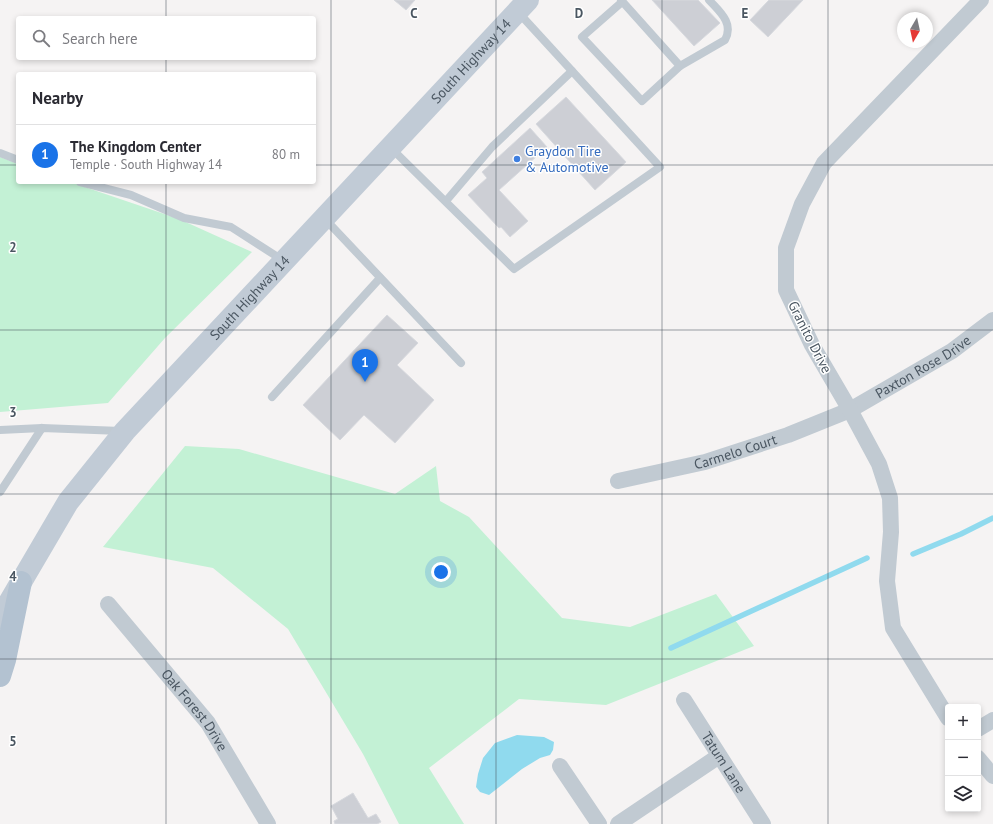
<!DOCTYPE html>
<meta charset="utf-8">
<style>
body{margin:0;font-family:"PT Sans",sans-serif;background:#f7f7f7;color:#2b2b33}
.controls{position:absolute;right:12px;bottom:12px;display:grid;overflow:hidden;border-radius:4px;box-shadow:0 2px 6px #0003}
.controls button{width:36px;height:36px;display:grid;place-items:center;padding:0;border:0;border-bottom:1px solid #e1e1e2;background:#fff;color:#2b2b33;font:20px sans-serif}
.compass{position:absolute;left:897px;top:12px;width:36px;height:36px;border-radius:50%;background:#fff;box-shadow:0 2px 6px #0003;rotate:189deg}
.you{position:absolute;left:441px;top:572px;width:14px;height:14px;margin:-10px;border:3px solid #fff;border-radius:50%;background:#1a73e8;box-shadow:0 0 0 6px #1a73e833}
.badge{display:grid;place-items:center;width:26px;height:26px;border-radius:50%;background:#1a73e8;color:#fff;font-size:13px;font-weight:700}
.pin{position:absolute;translate:-50% -33px;filter:drop-shadow(0 1px 2px #0008)}
.pin::after{content:'';position:absolute;top:21px;width:14px;height:12px;background:inherit;clip-path:polygon(0 0,100% 0,50% 100%)}
.list{margin:0;padding:0;list-style:none}
h2{display:flex;justify-content:space-between;align-items:center;height:52px;margin:0;padding:0 16px;font-size:17px}
h2 small{font-size:13px;font-weight:400;color:#7c7c81}
.list li{display:grid;grid-template-columns:26px 1fr auto;gap:12px;align-items:center;box-sizing:border-box;height:60px;padding:0 16px;border-top:1px solid #e1e1e2}
.list b{display:block;font-size:15px;white-space:nowrap}
.list p{margin:0;font-size:13px;white-space:nowrap;color:#7c7c81}
.list em{font-size:13px;font-style:normal;color:#7c7c81}
.icon{flex:none;width:22px;height:22px;fill:none;stroke:currentColor;stroke-width:2;stroke-linecap:round;stroke-linejoin:round}
.map{position:relative;flex:none;width:993px;height:824px;overflow:hidden}
.search{position:absolute;background:#fff;box-shadow:0 2px 6px #0003;left:16px;top:16px;width:300px;height:44px;display:flex;align-items:center;gap:10px;box-sizing:border-box;padding:0 14px;border-radius:4px;color:#7c7c81;font-size:15px}
.panel{position:absolute;background:#fff;box-shadow:0 2px 6px #0003;left:16px;top:72px;width:300px;height:112px;border-radius:4px}
.map>svg:first-child{display:block}
.green{fill:#c3f1d5}
.water{fill:#90daee}
.lines{fill:none;stroke-linecap:round;stroke-linejoin:round}
.stream{stroke:#90daee;stroke-width:5.5}
.building{fill:#cdcfd5;stroke:#d7d9de}
.lane{stroke:#c1cad2;stroke-width:8}
.street{stroke:#c1cad2;stroke-width:16}
.secondary{stroke:#c1cbd6;stroke-width:22}
.primary{stroke:#b3c2d1;stroke-width:22}
.grid{fill:none;stroke:#4a5661;stroke-width:1;stroke-opacity:0.55}
.shop-dot{fill:#3f7fe0;stroke:#fff;stroke-width:1.5}
.labels{text-anchor:middle;dominant-baseline:central;stroke-width:3;stroke-linejoin:round;paint-order:stroke}
.street-label{font-size:14px;fill:#4a5661;stroke:#fff}
.shop-label{font-size:14px;fill:#366cbe;stroke:#fff;text-anchor:start}
.grid-label{font-size:13px;text-anchor:middle;font-weight:bold;fill:#4a5661;stroke:#fff;stroke-width:3;stroke-linejoin:round;paint-order:stroke}
</style>
<div class="map">
<svg width="993" height="824" viewBox="0 0 993 824">
<rect width="100%" height="100%" fill="#f5f3f3"/>
<g class="green">
<path d="M 0,157 L 18,164 L 18,182 L 70,182 L 179,219 L 252,252 L 165,338 L 108,403 L 0,412 Z"/>
<path d="M 185,446 L 239,449 L 395,494 L 436,466 L 440,501 L 469,517 L 562,618 L 630,627 L 716,594 L 754,646 L 606,705 L 519,699 L 429,768 L 464,824 L 399,824 L 363,754 L 288,629 L 213,568 L 103,547 Z"/>
</g>
<path class="water" d="M 517,735 L 544,737 L 554,742 L 553,750 L 550,755 L 540,758 L 522,769 L 489,795 L 480,792 L 476,787 L 478,774 L 483,758 L 495,743 Z"/>
<g class="lines">
<g class="stream">
<path d="M 913,554 L 961,534 L 993,518"/>
<path d="M 671,648 L 867,558"/>
</g>
</g>
<g class="building">
<path d="M 394,0 L 415,0 L 406,10 Z"/>
<path d="M 652,0 L 698,0 L 720,23 L 694,46 Z"/>
<path d="M 769,0 L 803,0 L 768,37 L 750,20 Z"/>
<path d="M 566,97 L 626,162 L 595,190 L 536,124 Z"/>
<path d="M 530,128 L 547,147 L 499,190 L 528,221 L 510,237 L 501,227 L 499,228 L 468,195 L 487,178 L 482,172 Z"/>
<path d="M 387,315 L 418,343 L 397,365 L 434,400 L 395,443 L 364,415 L 340,440 L 303,405 Z"/>
<path d="M 353,793 L 368,818 L 376,814 L 381,822 L 377,824 L 335,824 L 334,821 L 338,819 L 331,806 Z"/>
</g>
<g class="lines">
<g class="lane">
<path d="M 621,0 L 680,66 L 642,101 L 582,37 L 622,2"/>
<path d="M 680,66 L 725,40 C 734,23 720,12 709,0"/>
<path d="M 391,148 L 514,269 L 660,167 L 518,12"/>
<path d="M 0,153 L 18,160"/>
<path d="M 80,182 L 131,195 L 184,218 L 231,227 L 284,261"/>
<path d="M 446,201 L 492,147 L 572,71"/>
<path d="M 325,219 L 461,363"/>
<path d="M 272,397 L 380,278"/>
<path d="M 0,430 L 42,428 L 121,431"/>
<path d="M 0,492 L 42,428"/>
</g>
<g class="street">
<path id="s1" d="M 618,481 L 705,462 L 788,435 L 850,410 L 952,351 L 993,320"/>
<path id="s2" d="M 108,604 L 208,723 L 268,824"/>
<path id="s3" d="M 684,700 L 763,824"/>
<path d="M 948,718 L 893,628 L 887,581 L 891,532 L 890,498 L 879,464 L 850,410 L 812,345 L 786,290 L 786,248 L 802,204 L 824,163 L 981,0"/>
<path d="M 978,729 L 993,720"/>
<path d="M 978,758 L 993,776"/>
<path d="M 560,766 L 599,824"/>
<path d="M 618,824 L 719,756"/>
</g>
<path class="secondary" id="s4" d="M 0,618 L 68,502 L 125,431 L 528,0"/>
<path class="primary" d="M 0,676 L 5,660 L 21,582"/>
</g>
<path class="grid" d="M 166,0 L 166,18M 331,0 L 331,824M 496,0 L 496,824M 662,0 L 662,824M 828,0 L 828,824M 166,58 L 166,74M 0,165 L 18,165M 314,165 L 993,165M 166,182 L 166,824M 0,330 L 993,330M 0,494 L 993,494M 0,659 L 993,659"/>
<circle class="shop-dot" cx="517" cy="159" r="4"/>
<g class="labels">
<g class="street-label">
<text stroke="none"><textPath href="#s4" startOffset="732">South Highway 14</textPath></text>
<text stroke="none"><textPath href="#s4" startOffset="408">South Highway 14</textPath></text>
<text transform="translate(810 337) rotate(63)">Granito Drive</text>
<text stroke="none"><textPath href="#s1" startOffset="328">Paxton Rose Drive</textPath></text>
<text stroke="none"><textPath href="#s1" startOffset="121">Carmelo Court</textPath></text>
<text stroke="none"><textPath href="#s2" startOffset="137">Oak Forest Drive</textPath></text>
<text stroke="none"><textPath href="#s3" startOffset="74">Tatum Lane</textPath></text>
</g>
<g class="shop-label">
<text x="525" y="151">Graydon Tire<tspan x="525" dy="16">&amp; Automotive</tspan></text>
</g>
</g>
<g class="grid-label">
<text x="414" y="18">C</text>
<text x="579" y="18">D</text>
<text x="745" y="18">E</text>
<text x="13" y="252">2</text>
<text x="13" y="417">3</text>
<text x="13" y="581">4</text>
<text x="13" y="746">5</text>
</g>
</svg>
<div class="controls">
<button>+</button>
<button>−</button>
<button><svg class="icon" aria-label="layers" viewBox="0 0 24 24"><path d="M12 4l9 5-9 5-9-5zM3 14l9 5 9-5"/></svg></button>
</div>
<svg class="compass" viewBox="-18 -18 36 36"><path d="M0-13l5 13h-10z" fill="#e53935"/><path d="M0 13l5-13h-10z" fill="#7c7c81"/></svg>
<div class="you"></div>
<div class="pin badge" style="left:365px;top:382px">1</div>
<div class="search"><svg class="icon" aria-label="search" viewBox="0 0 24 24"><circle cx="10" cy="10" r="6"/><path d="M15 15l6 6"/></svg>Search here</div>
<section class="panel">
<h2>Nearby<small></small></h2>
<ul class="list">
<li><span class="badge">1</span><div><b>The Kingdom Center</b><p>Temple · South Highway 14</p></div><em>80 m</em></li>
</ul>
</section>
</div>
